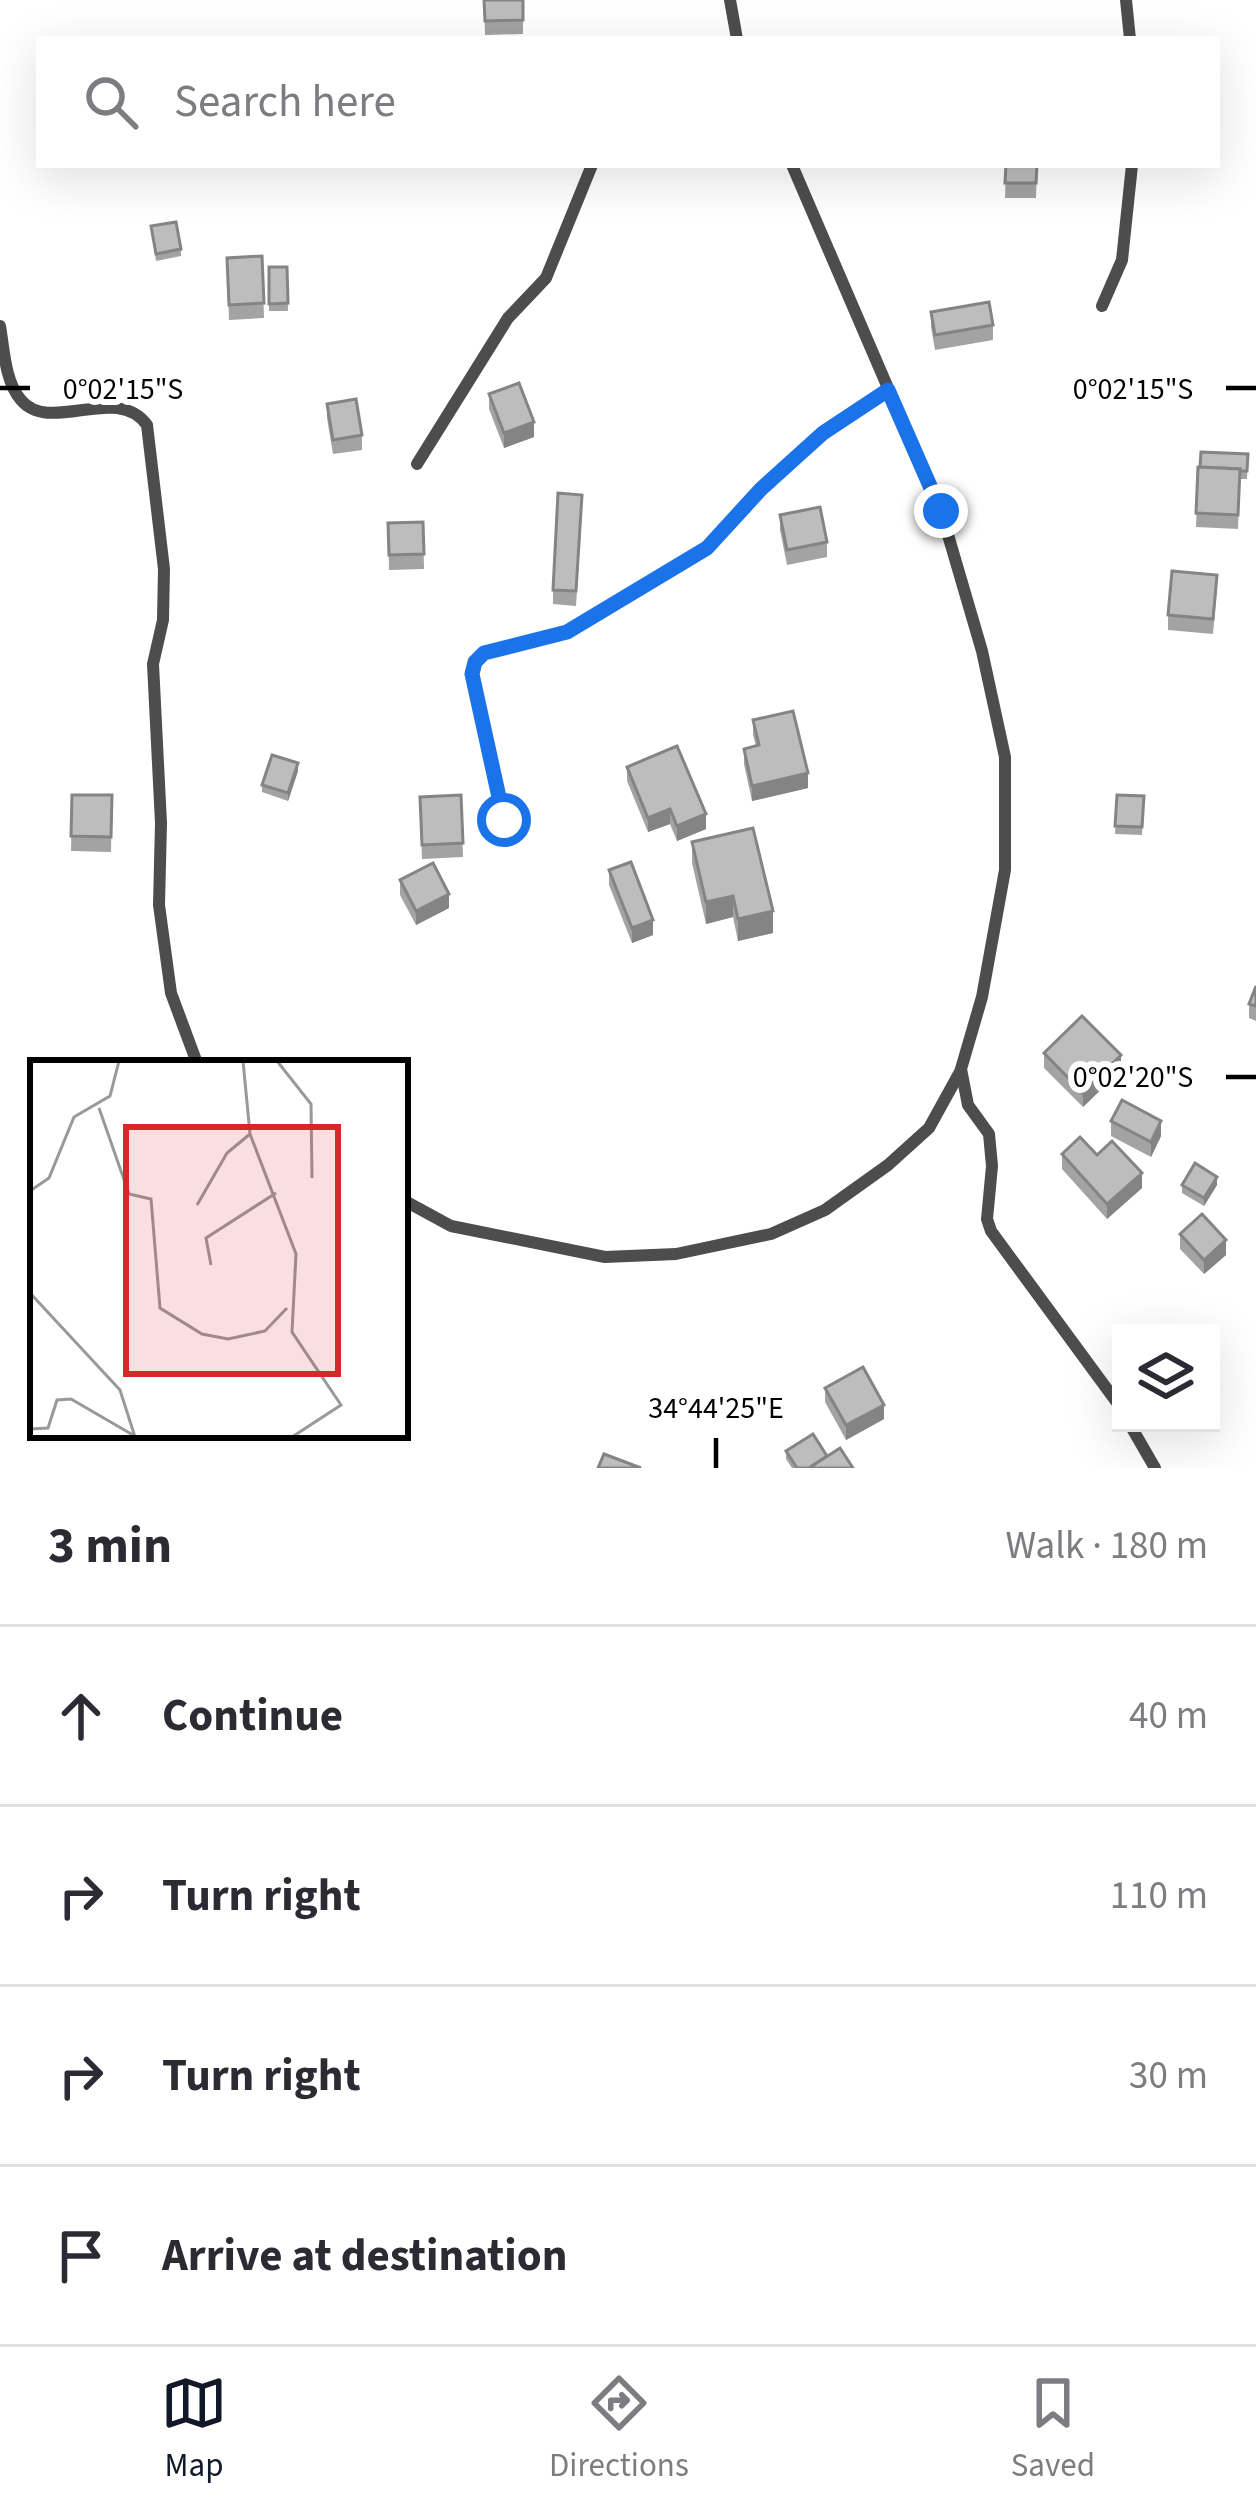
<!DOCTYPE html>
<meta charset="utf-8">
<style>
body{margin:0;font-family:"Source Sans 3",sans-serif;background:#f7f7f7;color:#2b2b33}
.controls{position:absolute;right:36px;bottom:36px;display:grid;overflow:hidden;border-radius:0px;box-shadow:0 12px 48px #0002}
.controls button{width:108px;height:108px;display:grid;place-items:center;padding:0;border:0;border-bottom:3px solid #e1e1e2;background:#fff;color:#2b2b33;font:60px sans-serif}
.stop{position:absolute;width:36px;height:36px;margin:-27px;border:9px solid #1a73e8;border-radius:50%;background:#fff}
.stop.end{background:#1a73e8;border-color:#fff;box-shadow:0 3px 12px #0008}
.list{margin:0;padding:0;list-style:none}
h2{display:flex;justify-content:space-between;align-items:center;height:156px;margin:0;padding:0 48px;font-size:51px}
h2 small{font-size:39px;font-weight:400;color:#7c7c81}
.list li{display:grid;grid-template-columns:78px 1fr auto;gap:36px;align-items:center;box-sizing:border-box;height:180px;padding:0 48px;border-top:3px solid #e1e1e2}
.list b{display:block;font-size:45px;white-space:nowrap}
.list em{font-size:39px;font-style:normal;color:#7c7c81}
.icon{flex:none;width:66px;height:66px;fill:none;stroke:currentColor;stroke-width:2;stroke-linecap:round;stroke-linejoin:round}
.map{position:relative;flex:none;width:1256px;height:1468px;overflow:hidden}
.search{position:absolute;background:#fff;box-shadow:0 12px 48px #0002;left:36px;right:36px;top:36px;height:132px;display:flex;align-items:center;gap:30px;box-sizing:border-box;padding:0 42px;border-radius:0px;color:#7c7c81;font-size:45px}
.sheet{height:876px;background:#fff}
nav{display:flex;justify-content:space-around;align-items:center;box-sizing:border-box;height:168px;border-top:3px solid #e1e1e2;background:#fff;font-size:33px;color:#7c7c81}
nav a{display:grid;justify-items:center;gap:6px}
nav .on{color:#111827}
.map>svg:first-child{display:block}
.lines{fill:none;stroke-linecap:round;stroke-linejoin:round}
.minor{stroke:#4d4d4d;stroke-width:12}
.wall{fill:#a3a3a3}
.shaded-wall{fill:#848484}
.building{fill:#bdbdbd;stroke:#848484;stroke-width:3}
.route{stroke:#1a73e8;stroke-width:15}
.ticks{fill:none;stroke:#000;stroke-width:4.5}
.inset-road{fill:none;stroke:#999;stroke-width:3}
.view{fill:#d62828;fill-opacity:0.15;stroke:#d62828;stroke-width:6}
.inset-edge{fill:none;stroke:#000;stroke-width:6}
.ticks-label{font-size:30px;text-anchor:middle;fill:#000;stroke:#fff;stroke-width:12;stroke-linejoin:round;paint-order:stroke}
</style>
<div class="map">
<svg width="1256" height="1468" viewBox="0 0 1256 1468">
<rect width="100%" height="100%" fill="#fff"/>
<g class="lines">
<g class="minor">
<path d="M 730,0 L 737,39"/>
<path d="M 1126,0 L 1130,39"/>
<path d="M 792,165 L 941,511 L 982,651 L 1005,757 L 1005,870 L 982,997 L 961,1069 L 968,1105 L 989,1134 L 992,1166 L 987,1219 L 991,1231 L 1121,1408"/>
<path d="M 1102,306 L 1122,260 L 1132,165"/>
<path d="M 0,326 C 4,349 5,382 21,400 C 50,435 117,383 147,425 L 164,569 L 163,620 L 153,664 L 161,823 L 159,905 L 171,993 L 197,1063"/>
<path d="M 417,464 L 508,318 L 546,278 L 592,165"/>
<path d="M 504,821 L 472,674 L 475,662 L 484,653 L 567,632 L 707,548 L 761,489 L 823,433 L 888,390"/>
<path d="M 405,1201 L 451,1226 L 605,1257 L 676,1254 L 771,1234 L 825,1210 L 888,1165 L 929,1128 L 961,1070"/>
<path d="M 1129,1423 L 1155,1468"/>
</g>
</g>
<g class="wall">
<path d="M 484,0 L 523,0 L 523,34 L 485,35 Z"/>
<path d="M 482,165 L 517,165 L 517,168 L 482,167 Z"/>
<path d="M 1006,165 L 1037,165 L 1036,198 L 1005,198 Z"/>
<path d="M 151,226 L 181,249 L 181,256 L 156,261 Z"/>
<path d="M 262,256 L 264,318 L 229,320 L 227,258 Z"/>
<path d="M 269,267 L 287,267 L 288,311 L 269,311 Z"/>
<path d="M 931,312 L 993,325 L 993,340 L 935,350 L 931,327 Z"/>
<path d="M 489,394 L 534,437 L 504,448 L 489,409 Z"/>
<path d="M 327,404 L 362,435 L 362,450 L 333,454 L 327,418 Z"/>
<path d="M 1248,454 L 1247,479 L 1240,479 L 1238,529 L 1196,527 L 1198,467 Z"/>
<path d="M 582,510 L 576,606 L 553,604 L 553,590 Z"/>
<path d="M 780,515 L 827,542 L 827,557 L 787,565 L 780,530 Z"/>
<path d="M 423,522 L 424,569 L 389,570 L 388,523 Z"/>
<path d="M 1217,589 L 1213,634 L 1168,630 L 1168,615 Z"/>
<path d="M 753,720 L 808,788 L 752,801 L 744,764 L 744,749 L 756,746 L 753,735 Z"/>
<path d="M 627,767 L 706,829 L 677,841 L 670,824 L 648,832 L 627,781 Z"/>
<path d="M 298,771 L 288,801 L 262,792 L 262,785 Z"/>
<path d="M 72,795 L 112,795 L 111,852 L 71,851 Z"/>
<path d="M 461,795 L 463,857 L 422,859 L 420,797 Z"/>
<path d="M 1117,795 L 1144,796 L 1142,835 L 1115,834 Z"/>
<path d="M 692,842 L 773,933 L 738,941 L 733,917 L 706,924 L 692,863 Z"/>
<path d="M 609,870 L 653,935 L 632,943 L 609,885 Z"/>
<path d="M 400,880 L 449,908 L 416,925 L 400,895 Z"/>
<path d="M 1256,986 L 1256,1021 L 1249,1018 L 1249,1004 Z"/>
<path d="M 1044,1053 L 1121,1070 L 1083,1107 L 1044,1068 Z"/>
<path d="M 1111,1121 L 1161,1136 L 1151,1157 L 1111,1136 Z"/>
<path d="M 1062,1154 L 1097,1155 L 1142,1188 L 1107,1219 L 1062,1169 Z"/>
<path d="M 1182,1185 L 1217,1185 L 1204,1206 L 1182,1193 Z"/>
<path d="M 1180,1234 L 1226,1255 L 1204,1274 L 1180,1249 Z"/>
<path d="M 825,1388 L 884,1419 L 846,1440 L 825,1402 Z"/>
<path d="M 786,1451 L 827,1456 L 853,1468 L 792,1468 L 786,1459 Z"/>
</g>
<g class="shaded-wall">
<path d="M 534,422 L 534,437 L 504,448 L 504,433 Z"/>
<path d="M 298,763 L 298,771 L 288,801 L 288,793 Z"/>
<path d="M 808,773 L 808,788 L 752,801 L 752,786 Z"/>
<path d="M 670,809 L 670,824 L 648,832 L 648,818 Z"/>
<path d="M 706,814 L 706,829 L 677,841 L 677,826 Z"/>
<path d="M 449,894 L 449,908 L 416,925 L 416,911 Z"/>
<path d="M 733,896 L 733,917 L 706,924 L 706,902 Z"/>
<path d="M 773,911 L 773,933 L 738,941 L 738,919 Z"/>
<path d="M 653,920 L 653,935 L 632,943 L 632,928 Z"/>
<path d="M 1121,1055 L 1121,1070 L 1083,1107 L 1083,1093 Z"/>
<path d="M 1161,1121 L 1161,1136 L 1151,1157 L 1151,1142 Z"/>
<path d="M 1142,1173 L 1142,1188 L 1107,1219 L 1107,1204 Z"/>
<path d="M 1217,1177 L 1217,1185 L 1204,1206 L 1204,1198 Z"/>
<path d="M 1226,1240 L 1226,1255 L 1204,1274 L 1204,1260 Z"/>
<path d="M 884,1405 L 884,1419 L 846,1440 L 846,1425 Z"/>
</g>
<g class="building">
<path d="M 484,0 L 523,0 L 523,20 L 485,21 Z"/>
<path d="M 1006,165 L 1037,165 L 1036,183 L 1005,183 Z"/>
<path d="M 176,222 L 181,249 L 156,254 L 151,226 Z"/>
<path d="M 262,256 L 264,303 L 229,305 L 227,258 Z"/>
<path d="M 269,267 L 287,267 L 288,303 L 269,304 Z"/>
<path d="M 989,302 L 993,325 L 935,335 L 931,312 Z"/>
<path d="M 519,383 L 534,422 L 504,433 L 489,394 Z"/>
<path d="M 356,399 L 362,435 L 333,440 L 327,404 Z"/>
<path d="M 1201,452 L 1248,454 L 1247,471 L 1240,471 L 1240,469 L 1200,467 Z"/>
<path d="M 1198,467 L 1240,469 L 1238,515 L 1196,513 Z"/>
<path d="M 558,493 L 582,495 L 576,591 L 553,590 Z"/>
<path d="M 820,507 L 827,542 L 787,550 L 780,515 Z"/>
<path d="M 423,522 L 424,554 L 389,555 L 388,523 Z"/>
<path d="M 1172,571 L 1217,575 L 1213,619 L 1168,615 Z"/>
<path d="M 793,711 L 808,773 L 752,786 L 744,749 L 759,745 L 753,720 Z"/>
<path d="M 677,746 L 706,814 L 677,826 L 670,809 L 648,818 L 627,767 Z"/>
<path d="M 272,755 L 298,763 L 288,793 L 262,785 Z"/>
<path d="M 72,795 L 112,795 L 111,837 L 71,836 Z"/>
<path d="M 461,795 L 463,843 L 422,845 L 420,797 Z"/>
<path d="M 1117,795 L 1144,796 L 1142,827 L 1115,826 Z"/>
<path d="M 753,828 L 773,911 L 738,919 L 733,896 L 706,902 L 692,842 Z"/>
<path d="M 631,862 L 653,920 L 632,928 L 609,870 Z"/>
<path d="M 433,863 L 449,894 L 416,911 L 400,880 Z"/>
<path d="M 1256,986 L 1256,1006 L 1249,1004 Z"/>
<path d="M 1082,1016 L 1121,1055 L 1083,1093 L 1044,1053 Z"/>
<path d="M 1122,1100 L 1161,1121 L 1151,1142 L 1111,1121 Z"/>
<path d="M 1080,1137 L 1097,1155 L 1112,1141 L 1142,1173 L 1107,1204 L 1062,1154 Z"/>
<path d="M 1195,1163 L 1217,1177 L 1204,1198 L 1182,1185 Z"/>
<path d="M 1202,1214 L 1226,1240 L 1204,1260 L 1180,1234 Z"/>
<path d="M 863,1367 L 884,1405 L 846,1425 L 825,1388 Z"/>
<path d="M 813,1434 L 827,1456 L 809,1468 L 797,1468 L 786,1451 Z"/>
<path d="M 840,1448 L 853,1468 L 809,1468 Z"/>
<path d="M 604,1454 L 641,1468 L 598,1468 Z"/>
</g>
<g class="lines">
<path class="route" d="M 504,820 L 472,674 L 475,662 L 484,653 L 567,632 L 707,548 L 761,489 L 823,433 L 888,390 L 941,511"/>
</g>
<path class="ticks" d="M 0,388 L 30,388M 1226,388 L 1256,388M 1226,1077 L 1256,1077M 716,1438 L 716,1468"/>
<g transform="translate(30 1060)">
<rect width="378" height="378" fill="#fff"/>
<path class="inset-road" d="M 213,1 L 220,74 L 266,194 L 262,272 L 311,345 L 262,377M 247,1 L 281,44 L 282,118M 69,48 L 99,134 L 121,139 L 130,248 L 172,274 L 198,279 L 235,271 L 257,248M 0,131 L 19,118 L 44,57 L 80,36 L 89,1M 167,145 L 197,93 L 220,74M 181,205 L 176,178 L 246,133M 0,233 L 90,330 L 105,377M 0,369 L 18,368 L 27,340 L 41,339 L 103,375"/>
<path class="view" d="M 96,67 L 308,67 L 308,314 L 96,314 Z"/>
<rect width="378" height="378" class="inset-edge"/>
</g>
<g class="ticks-label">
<text x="123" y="399">0°02'15"S</text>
<text x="1133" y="399">0°02'15"S</text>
<text x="1133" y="1087">0°02'20"S</text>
<text x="716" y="1418">34°44'25"E</text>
</g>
</svg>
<div class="controls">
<button><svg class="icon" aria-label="layers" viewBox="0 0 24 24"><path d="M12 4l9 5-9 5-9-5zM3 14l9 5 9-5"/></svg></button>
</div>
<div class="stop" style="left:504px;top:820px"></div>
<div class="stop end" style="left:941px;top:511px"></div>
<div class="search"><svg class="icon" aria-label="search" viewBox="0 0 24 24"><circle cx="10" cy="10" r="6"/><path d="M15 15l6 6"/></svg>Search here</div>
</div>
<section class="sheet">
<h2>3 min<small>Walk · 180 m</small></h2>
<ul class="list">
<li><svg class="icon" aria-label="ahead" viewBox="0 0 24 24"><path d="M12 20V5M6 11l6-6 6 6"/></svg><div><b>Continue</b></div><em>40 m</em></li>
<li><svg class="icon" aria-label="right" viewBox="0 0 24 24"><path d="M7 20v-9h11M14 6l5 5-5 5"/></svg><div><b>Turn right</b></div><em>110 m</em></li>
<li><svg class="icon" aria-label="right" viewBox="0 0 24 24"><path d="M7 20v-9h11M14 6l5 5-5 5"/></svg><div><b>Turn right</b></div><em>30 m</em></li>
<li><svg class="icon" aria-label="arrive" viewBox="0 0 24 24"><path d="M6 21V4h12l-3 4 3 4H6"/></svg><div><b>Arrive at destination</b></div></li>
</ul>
</section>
<nav>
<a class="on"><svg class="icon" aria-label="map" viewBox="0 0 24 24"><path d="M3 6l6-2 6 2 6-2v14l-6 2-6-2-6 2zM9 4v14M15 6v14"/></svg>Map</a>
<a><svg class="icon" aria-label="directions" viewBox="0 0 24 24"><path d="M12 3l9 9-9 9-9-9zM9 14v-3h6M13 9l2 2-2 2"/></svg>Directions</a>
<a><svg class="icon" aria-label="saved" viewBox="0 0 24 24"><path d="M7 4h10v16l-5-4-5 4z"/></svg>Saved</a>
</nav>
